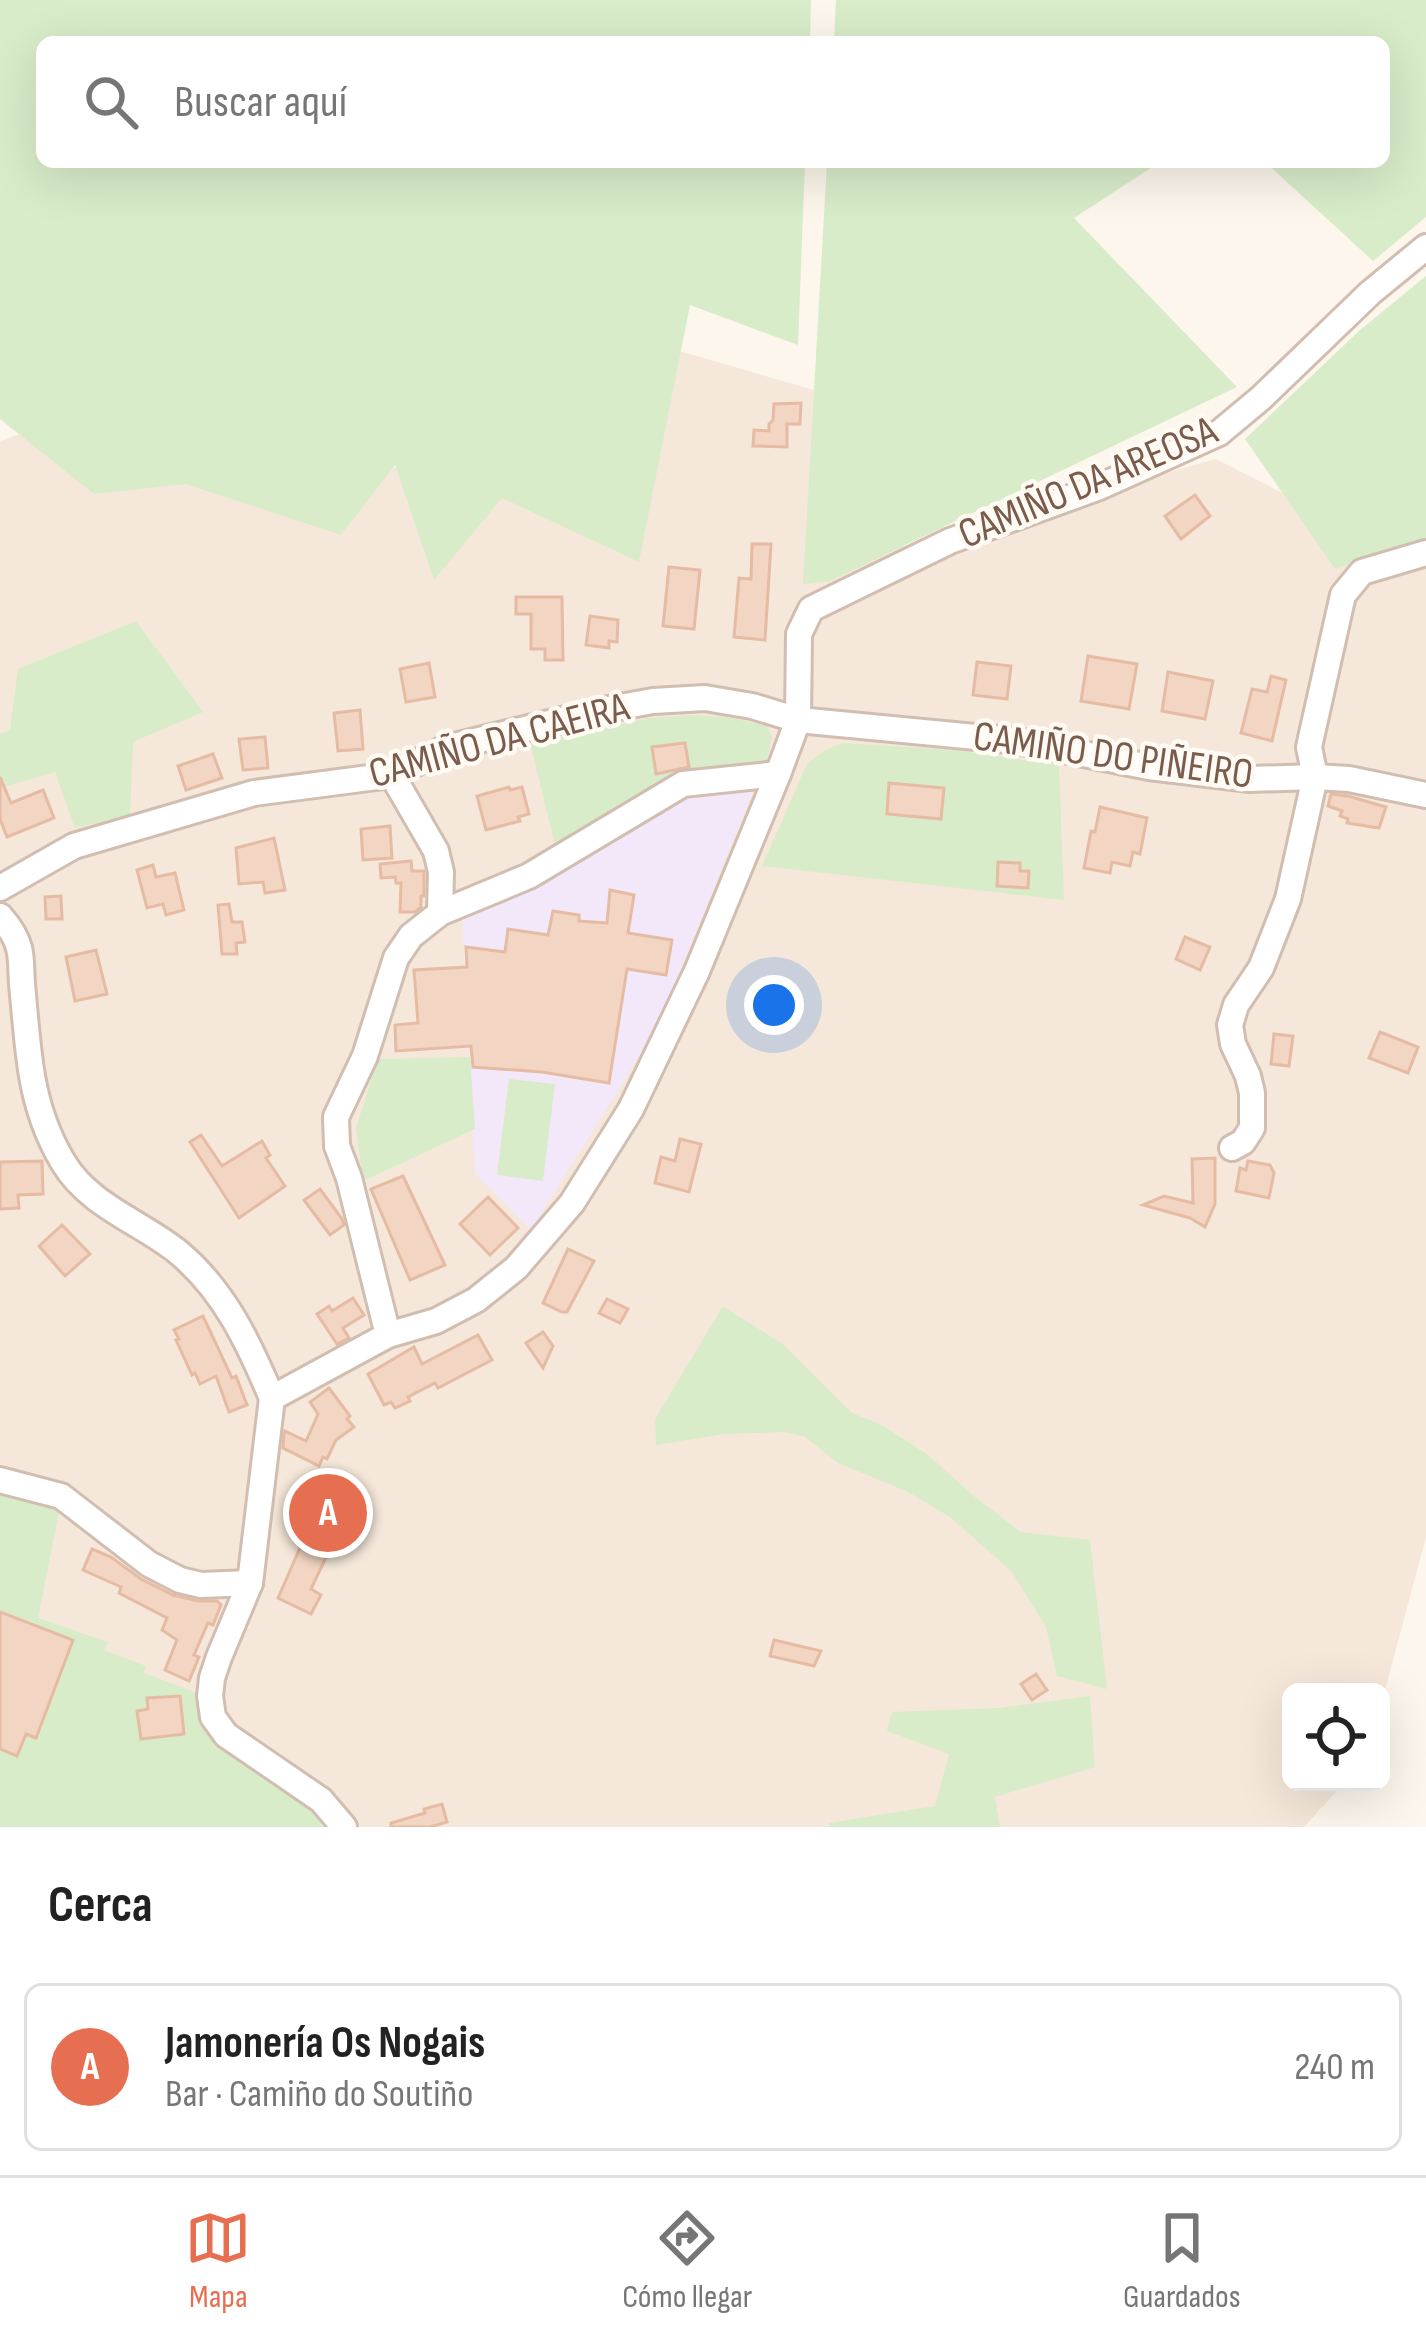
<!DOCTYPE html>
<html lang="es">
<meta charset="utf-8">
<style>
body{margin:0;font-family:"Sofia Sans Condensed",sans-serif;background:#f6f6f6;color:#222}
.controls{position:absolute;right:36px;bottom:36px;display:grid;overflow:hidden;border-radius:18px;box-shadow:0 12px 48px #0002}
.controls button{width:108px;height:108px;display:grid;place-items:center;padding:0;border:0;border-bottom:3px solid #e0e0e0;background:#fff;color:#222;font:60px sans-serif}
.you{position:absolute;left:774px;top:1005px;width:42px;height:42px;margin:-30px;border:9px solid #fff;border-radius:50%;background:#1a73e8;box-shadow:0 0 0 18px #1a73e833}
.badge{display:grid;place-items:center;width:78px;height:78px;border-radius:50%;background:#e76f51;color:#fff;font-size:39px;font-weight:700}
.pin{position:absolute;translate:-50% -50%;border:6px solid #fff;box-shadow:0 3px 12px #0006}
.list{margin:0;padding:0;list-style:none}
h2{display:flex;justify-content:space-between;align-items:center;height:156px;margin:0;padding:0 48px;font-size:51px}
h2 small{font-size:39px;font-weight:400;color:#767676}
.list li{display:grid;grid-template-columns:78px 1fr auto;gap:36px;align-items:center;box-sizing:border-box;height:168px;margin:0 24px 24px;padding:0 24px;border:3px solid #e0e0e0;border-radius:18px}
.list b{display:block;font-size:45px;white-space:nowrap}
.list p{margin:0;font-size:39px;white-space:nowrap;color:#767676}
.list em{font-size:39px;font-style:normal;color:#767676}
.icon{flex:none;width:66px;height:66px;fill:none;stroke:currentColor;stroke-width:2;stroke-linecap:round;stroke-linejoin:round}
.map{position:relative;flex:none;width:1426px;height:1827px;overflow:hidden}
.search{position:absolute;background:#fff;box-shadow:0 12px 48px #0002;left:36px;right:36px;top:36px;height:132px;display:flex;align-items:center;gap:30px;box-sizing:border-box;padding:0 42px;border-radius:18px;color:#767676;font-size:45px}
.sheet{height:348px;background:#fff}
nav{display:flex;justify-content:space-around;align-items:center;box-sizing:border-box;height:168px;border-top:3px solid #e0e0e0;background:#fff;font-size:33px;color:#767676}
nav a{display:grid;justify-items:center;gap:6px}
nav .on{color:#e76f51}
.map>svg:first-child{display:block}
.residential{fill:#f5e8da}
.education{fill:#f3e8fa}
.green{fill:#d8ecc9}
.building{fill:#f3d5c3;stroke:#e6bba3;stroke-width:3}
.lines{fill:none;stroke-linecap:round;stroke-linejoin:round}
.minor-casing{stroke:#d1beb0;stroke-width:30}
.minor{stroke:#fff;stroke-width:24}
.labels{text-anchor:middle;dominant-baseline:central;stroke-width:9;stroke-linejoin:round;paint-order:stroke}
.street-label{font-size:42px;fill:#7a5c4d;stroke:#fffaf3}
</style>
<div class="map">
<svg width="1426" height="1827" viewBox="0 0 1426 1827">
<rect width="100%" height="100%" fill="#fdf6ec"/>
<path class="residential" d="M 680,351 L 851,401 L 841,564 L 1216,459 L 1348,526 L 1426,514 L 1426,1537 L 1381,1705 L 1381,1692 L 1291,1692 L 1291,1782 L 1345,1782 L 1304,1827 L 0,1827 L 0,442 L 78,409 L 635,512 Z"/>
<path class="education" d="M 757,782 L 658,1026 L 531,1230 L 475,1173 L 462,915 L 682,792 Z"/>
<g class="green">
<path d="M 0,0 L 811,0 L 810,42 L 42,42 L 42,162 L 805,162 L 798,345 L 690,305 L 639,562 L 502,498 L 434,580 L 395,465 L 341,535 L 186,484 L 94,494 L 0,419 Z"/>
<path d="M 836,0 L 1426,0 L 1426,217 L 1373,261 L 1265,162 L 1384,162 L 1384,42 L 834,42 Z"/>
<path d="M 827,162 L 1160,162 L 1074,218 L 1237,387 L 830,581 L 803,584 Z"/>
<path d="M 1426,276 L 1426,539 L 1335,569 L 1245,439 L 1360,330 Z"/>
<path d="M 136,621 L 203,712 L 133,742 L 130,815 L 75,828 L 55,772 L 0,788 L 0,734 L 10,730 L 18,669 Z"/>
<path d="M 689,715 L 726,717 L 767,726 L 772,736 L 766,765 L 681,779 L 556,849 L 530,743 L 649,718 Z"/>
<path d="M 843,743 L 954,750 L 1059,765 L 1064,900 L 762,866 L 807,764 L 825,750 Z"/>
<path d="M 470,1057 L 475,1129 L 363,1181 L 356,1128 L 378,1059 Z"/>
<path d="M 509,1079 L 555,1084 L 543,1181 L 497,1175 Z"/>
<path d="M 723,1306 L 784,1345 L 852,1413 L 882,1425 L 928,1455 L 975,1497 L 1021,1532 L 1090,1540 L 1107,1689 L 1057,1676 L 1046,1627 L 1012,1572 L 950,1517 L 908,1492 L 838,1463 L 804,1436 L 783,1432 L 724,1434 L 656,1445 L 655,1419 Z"/>
<path d="M 0,1485 L 61,1502 L 38,1618 L 108,1642 L 104,1650 L 146,1666 L 144,1673 L 197,1693 L 215,1743 L 309,1804 L 323,1827 L 0,1827 Z"/>
<path d="M 1090,1696 L 1095,1767 L 995,1797 L 1000,1827 L 829,1827 L 829,1823 L 935,1806 L 949,1754 L 887,1731 L 892,1712 L 999,1708 Z"/>
</g>
<g class="building">
<path d="M 801,403 L 800,424 L 787,424 L 787,447 L 753,446 L 754,430 L 769,431 L 769,424 L 773,420 L 774,404 Z"/>
<path d="M 1195,495 L 1210,516 L 1181,539 L 1165,516 Z"/>
<path d="M 752,544 L 771,544 L 765,640 L 734,637 L 739,578 L 751,579 Z"/>
<path d="M 669,567 L 700,570 L 694,629 L 663,626 Z"/>
<path d="M 516,597 L 562,597 L 563,660 L 545,660 L 545,649 L 531,649 L 531,614 L 516,614 Z"/>
<path d="M 590,616 L 618,620 L 617,642 L 609,641 L 609,648 L 586,645 Z"/>
<path d="M 1088,656 L 1137,664 L 1129,709 L 1081,701 Z"/>
<path d="M 977,662 L 1011,666 L 1007,699 L 973,695 Z"/>
<path d="M 429,663 L 435,697 L 406,702 L 400,669 Z"/>
<path d="M 1168,672 L 1213,681 L 1205,719 L 1162,711 Z"/>
<path d="M 1271,676 L 1286,680 L 1272,741 L 1241,733 L 1252,689 L 1267,692 Z"/>
<path d="M 360,710 L 363,749 L 338,751 L 334,713 Z"/>
<path d="M 265,737 L 268,768 L 243,770 L 239,739 Z"/>
<path d="M 685,743 L 689,767 L 656,774 L 652,747 Z"/>
<path d="M 213,754 L 222,778 L 186,790 L 178,766 Z"/>
<path d="M 0,777 L 11,803 L 43,790 L 54,818 L 7,837 L 0,819 Z"/>
<path d="M 889,783 L 944,788 L 941,819 L 887,814 Z"/>
<path d="M 509,787 L 510,790 L 522,787 L 529,814 L 518,817 L 520,821 L 486,830 L 477,796 Z"/>
<path d="M 1331,794 L 1348,796 L 1386,807 L 1379,828 L 1347,823 L 1348,819 L 1340,816 L 1342,811 L 1328,806 Z"/>
<path d="M 1100,807 L 1147,818 L 1140,854 L 1133,852 L 1130,866 L 1112,862 L 1110,873 L 1084,868 L 1091,831 L 1095,832 Z"/>
<path d="M 390,826 L 392,858 L 363,860 L 361,829 Z"/>
<path d="M 274,838 L 285,890 L 265,893 L 263,882 L 239,884 L 236,848 Z"/>
<path d="M 411,861 L 412,871 L 424,871 L 424,896 L 421,896 L 421,907 L 415,912 L 400,912 L 401,883 L 396,883 L 395,877 L 381,878 L 380,864 Z"/>
<path d="M 998,862 L 1020,863 L 1020,871 L 1029,871 L 1028,888 L 997,886 Z"/>
<path d="M 153,865 L 156,877 L 175,873 L 184,910 L 166,915 L 163,904 L 147,908 L 137,870 Z"/>
<path d="M 610,890 L 634,895 L 628,933 L 672,940 L 666,975 L 627,969 L 609,1083 L 542,1072 L 473,1067 L 471,1046 L 396,1051 L 395,1025 L 418,1023 L 414,970 L 467,967 L 466,947 L 505,952 L 508,929 L 548,935 L 553,911 L 579,915 L 579,921 L 607,923 Z"/>
<path d="M 61,896 L 62,919 L 46,919 L 45,897 Z"/>
<path d="M 229,904 L 232,922 L 242,922 L 245,942 L 236,943 L 237,954 L 222,954 L 218,905 Z"/>
<path d="M 1185,937 L 1210,947 L 1200,970 L 1176,959 Z"/>
<path d="M 96,950 L 107,994 L 75,1001 L 66,957 Z"/>
<path d="M 1380,1032 L 1418,1047 L 1408,1073 L 1369,1058 Z"/>
<path d="M 1274,1034 L 1293,1036 L 1289,1066 L 1271,1064 Z"/>
<path d="M 201,1135 L 222,1166 L 262,1141 L 270,1155 L 266,1158 L 285,1186 L 239,1218 L 190,1142 Z"/>
<path d="M 680,1139 L 701,1144 L 689,1192 L 655,1183 L 661,1157 L 675,1161 Z"/>
<path d="M 1215,1158 L 1215,1204 L 1205,1227 L 1190,1218 L 1143,1205 L 1164,1196 L 1193,1203 L 1192,1159 Z"/>
<path d="M 42,1161 L 43,1194 L 18,1195 L 19,1208 L 0,1209 L 0,1162 Z"/>
<path d="M 1248,1161 L 1270,1165 L 1274,1173 L 1269,1198 L 1236,1191 L 1240,1168 L 1246,1170 Z"/>
<path d="M 403,1176 L 445,1265 L 410,1280 L 371,1189 Z"/>
<path d="M 320,1189 L 342,1219 L 344,1225 L 330,1235 L 304,1200 Z"/>
<path d="M 488,1197 L 518,1228 L 490,1255 L 460,1224 Z"/>
<path d="M 62,1225 L 90,1254 L 65,1276 L 39,1246 Z"/>
<path d="M 568,1249 L 594,1261 L 567,1312 L 562,1312 L 543,1303 Z"/>
<path d="M 353,1298 L 364,1315 L 343,1328 L 349,1338 L 337,1344 L 317,1314 L 329,1306 L 332,1311 Z"/>
<path d="M 607,1299 L 628,1309 L 620,1323 L 599,1313 Z"/>
<path d="M 203,1316 L 232,1378 L 236,1376 L 247,1405 L 229,1412 L 216,1376 L 200,1384 L 195,1373 L 192,1375 L 176,1340 L 179,1339 L 174,1330 Z"/>
<path d="M 543,1332 L 553,1346 L 543,1368 L 526,1343 Z"/>
<path d="M 478,1335 L 492,1360 L 438,1388 L 435,1383 L 408,1397 L 410,1401 L 395,1408 L 391,1402 L 384,1405 L 368,1374 L 414,1347 L 422,1364 Z"/>
<path d="M 329,1388 L 350,1416 L 347,1419 L 354,1427 L 336,1440 L 327,1459 L 323,1457 L 319,1466 L 283,1448 L 284,1434 L 285,1431 L 306,1441 L 318,1414 L 310,1402 Z"/>
<path d="M 329,1496 L 353,1509 L 340,1534 L 345,1536 L 333,1555 L 328,1553 L 311,1589 L 321,1595 L 311,1614 L 278,1598 L 314,1516 L 322,1502 L 326,1504 Z"/>
<path d="M 92,1549 L 111,1557 L 141,1579 L 173,1595 L 198,1601 L 217,1601 L 221,1605 L 213,1625 L 208,1623 L 194,1655 L 199,1657 L 189,1681 L 165,1670 L 177,1640 L 162,1630 L 167,1618 L 119,1593 L 121,1587 L 83,1570 Z"/>
<path d="M 0,1612 L 73,1640 L 36,1738 L 26,1734 L 17,1756 L 0,1749 Z"/>
<path d="M 774,1640 L 821,1651 L 814,1666 L 770,1656 Z"/>
<path d="M 1036,1674 L 1047,1690 L 1032,1700 L 1021,1684 Z"/>
<path d="M 180,1696 L 184,1734 L 141,1739 L 137,1711 L 148,1709 L 147,1698 Z"/>
<path d="M 442,1804 L 447,1822 L 430,1827 L 391,1827 L 391,1823 L 425,1813 L 424,1809 Z"/>
</g>
<g class="lines">
<g class="minor-casing">
<g id="minor">
<path d="M 392,775 L 436,851 L 441,872 L 440,913"/>
<path d="M 0,888 L 74,846 L 254,793 L 392,775 L 446,748 L 603,710 L 653,701 L 705,698 L 752,706 L 798,720 L 1018,741 L 1149,767 L 1250,779 L 1315,777 L 1349,779 L 1426,795"/>
<path d="M 0,916 C 8,925 16,936 19,948 C 22,959 21,973 22,984 C 25,1015 27,1046 32,1076 C 37,1105 48,1137 63,1162 C 89,1206 141,1222 178,1252 C 225,1291 249,1344 272,1398"/>
<path d="M 1232,1148 L 1243,1142 L 1252,1128 L 1252,1093 L 1248,1076 L 1233,1044 L 1230,1025 L 1236,1005 L 1261,968 L 1288,899 L 1315,777 L 1309,747 L 1343,595 L 1362,572 L 1426,553"/>
<path d="M 388,1335 L 349,1178 L 337,1146 L 336,1117 L 365,1056 L 396,958 L 411,936 L 440,913 L 529,876 L 683,784 L 778,774"/>
<path d="M 0,1480 L 61,1496 L 149,1564 L 180,1580 L 201,1585 L 250,1583"/>
<path d="M 344,1827 L 321,1800 L 226,1735 L 213,1717 L 210,1696 L 212,1678 L 219,1657 L 250,1583 L 272,1398 L 388,1335 L 436,1321 L 476,1300 L 516,1268 L 572,1203 L 631,1109 L 697,971 L 778,774 L 798,720 L 799,634 L 811,609 L 950,541 L 1097,488 L 1219,433 L 1261,398 L 1370,293 L 1426,247"/>
</g>
</g>
<use href="#minor" class="minor"/>
</g>
<g class="labels">
<g class="street-label">
<text transform="translate(1088 483) rotate(-23)">CAMIÑO DA AREOSA</text>
<text transform="translate(499 741) rotate(-15)">CAMIÑO DA CAEIRA</text>
<text transform="translate(1113 756) rotate(8)">CAMIÑO DO PIÑEIRO</text>
</g>
</g>
</svg>
<div class="controls">
<button><svg class="icon" aria-label="locate" viewBox="0 0 24 24"><circle cx="12" cy="12" r="6"/><path d="M12 2v4M12 18v4M2 12h4M18 12h4"/></svg></button>
</div>
<div class="you"></div>
<div class="pin badge" style="left:328px;top:1513px">A</div>
<div class="search"><svg class="icon" aria-label="search" viewBox="0 0 24 24"><circle cx="10" cy="10" r="6"/><path d="M15 15l6 6"/></svg>Buscar aquí</div>
</div>
<section class="sheet">
<h2>Cerca<small></small></h2>
<ul class="list">
<li><span class="badge">A</span><div><b>Jamonería Os Nogais</b><p>Bar · Camiño do Soutiño</p></div><em>240 m</em></li>
</ul>
</section>
<nav>
<a class="on"><svg class="icon" aria-label="map" viewBox="0 0 24 24"><path d="M3 6l6-2 6 2 6-2v14l-6 2-6-2-6 2zM9 4v14M15 6v14"/></svg>Mapa</a>
<a><svg class="icon" aria-label="directions" viewBox="0 0 24 24"><path d="M12 3l9 9-9 9-9-9zM9 14v-3h6M13 9l2 2-2 2"/></svg>Cómo llegar</a>
<a><svg class="icon" aria-label="saved" viewBox="0 0 24 24"><path d="M7 4h10v16l-5-4-5 4z"/></svg>Guardados</a>
</nav>
